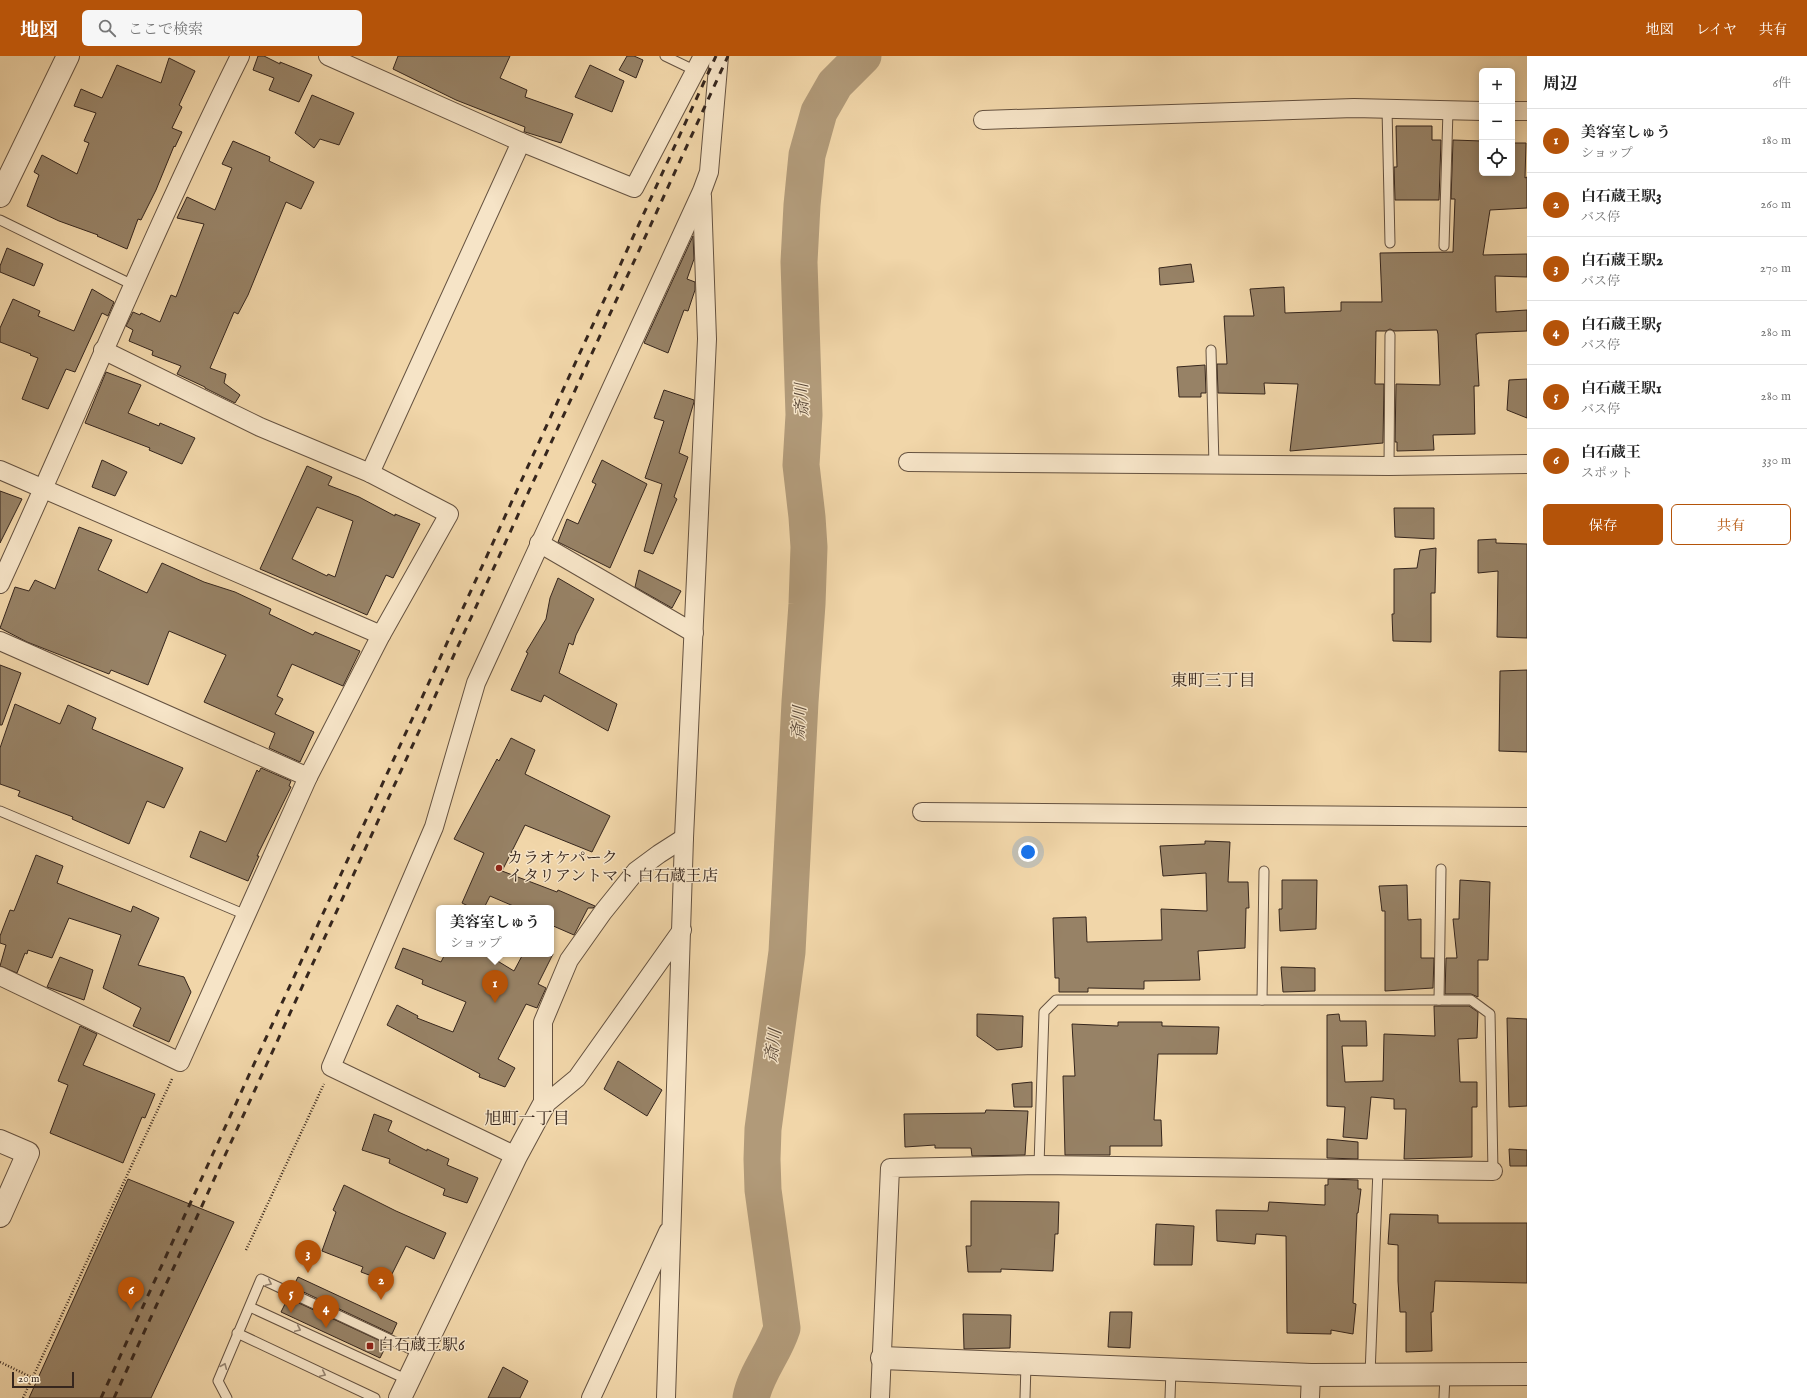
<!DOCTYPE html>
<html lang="ja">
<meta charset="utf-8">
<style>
body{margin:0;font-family:"IM FELL English","Noto Serif JP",serif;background:#f6f6f6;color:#222}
.controls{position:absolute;right:12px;top:12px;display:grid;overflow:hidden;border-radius:6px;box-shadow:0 2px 10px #0003}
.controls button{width:36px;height:36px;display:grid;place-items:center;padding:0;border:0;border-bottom:1px solid #e0e0e0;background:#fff;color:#222;font:20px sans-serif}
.scale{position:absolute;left:12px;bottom:10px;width:62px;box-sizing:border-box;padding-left:4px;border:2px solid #36261d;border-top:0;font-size:11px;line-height:14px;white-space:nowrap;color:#36261d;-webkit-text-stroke:3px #f6e4c7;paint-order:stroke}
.you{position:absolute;left:1028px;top:796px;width:14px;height:14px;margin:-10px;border:3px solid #fff;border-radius:50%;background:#1a73e8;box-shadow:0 0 0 6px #1a73e833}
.badge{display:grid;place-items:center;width:26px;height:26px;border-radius:50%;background:#b45309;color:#fff;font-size:13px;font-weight:700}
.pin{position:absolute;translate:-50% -33px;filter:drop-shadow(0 1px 2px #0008)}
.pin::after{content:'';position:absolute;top:21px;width:14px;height:12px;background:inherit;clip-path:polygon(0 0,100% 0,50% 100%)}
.popup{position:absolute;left:436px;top:849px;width:118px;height:52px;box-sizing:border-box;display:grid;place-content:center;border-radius:6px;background:#fff;filter:drop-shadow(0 1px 3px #0005);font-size:13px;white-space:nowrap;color:#767676}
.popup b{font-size:15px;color:#222}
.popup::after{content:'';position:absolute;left:50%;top:100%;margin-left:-8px;border:8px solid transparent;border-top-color:#fff}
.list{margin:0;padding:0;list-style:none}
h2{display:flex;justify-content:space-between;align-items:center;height:52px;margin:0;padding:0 16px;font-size:17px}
h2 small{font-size:13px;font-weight:400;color:#767676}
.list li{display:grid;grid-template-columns:26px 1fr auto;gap:12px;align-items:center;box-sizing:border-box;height:64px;padding:0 16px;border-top:1px solid #e0e0e0}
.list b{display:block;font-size:15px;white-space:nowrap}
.list p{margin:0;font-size:13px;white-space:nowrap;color:#767676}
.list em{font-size:13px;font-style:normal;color:#767676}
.actions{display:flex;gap:8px;padding:12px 16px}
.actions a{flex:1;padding:9px 0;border:1px solid #b45309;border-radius:6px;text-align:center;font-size:14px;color:#b45309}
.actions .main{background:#b45309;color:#fff}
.icon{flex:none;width:22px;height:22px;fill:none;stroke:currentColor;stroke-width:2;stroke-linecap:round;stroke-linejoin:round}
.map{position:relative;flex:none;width:1527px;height:1342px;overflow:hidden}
header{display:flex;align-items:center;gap:24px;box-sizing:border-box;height:56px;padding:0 20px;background:#b45309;color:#fff}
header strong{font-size:19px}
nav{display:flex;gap:22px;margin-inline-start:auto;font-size:14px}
.search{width:280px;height:36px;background:#f6f6f6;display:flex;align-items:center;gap:10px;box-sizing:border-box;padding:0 14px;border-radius:6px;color:#767676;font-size:15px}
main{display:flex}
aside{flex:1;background:#fff}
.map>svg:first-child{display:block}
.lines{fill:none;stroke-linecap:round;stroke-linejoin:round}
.river{stroke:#b19a79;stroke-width:37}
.building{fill:#978266;stroke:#36261d;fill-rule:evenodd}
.service-casing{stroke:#655240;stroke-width:11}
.minor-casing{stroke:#655240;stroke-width:20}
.tertiary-casing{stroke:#655240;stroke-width:24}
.path{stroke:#36261d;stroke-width:2.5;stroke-dasharray:1 2;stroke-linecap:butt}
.service{stroke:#f6e4c7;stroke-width:9}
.minor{stroke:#f6e4c7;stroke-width:18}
.tertiary{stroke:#f6e4c7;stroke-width:22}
.rail{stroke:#36261d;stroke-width:3;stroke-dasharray:7 7;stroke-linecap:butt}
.oneway{stroke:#968572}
.poi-dot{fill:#8f2418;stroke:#f6e4c7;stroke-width:1.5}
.labels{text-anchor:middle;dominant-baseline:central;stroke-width:3;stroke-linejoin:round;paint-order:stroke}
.poi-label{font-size:16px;fill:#36261d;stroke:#f6e4c7;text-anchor:start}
.water-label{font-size:17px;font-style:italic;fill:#5b4939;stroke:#f6e4c7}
.neighbourhood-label{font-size:17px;fill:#36261d;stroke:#f6e4c7}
</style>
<header>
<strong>地図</strong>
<div class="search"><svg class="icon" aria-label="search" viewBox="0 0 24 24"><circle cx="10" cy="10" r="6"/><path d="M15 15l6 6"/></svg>ここで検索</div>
<nav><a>地図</a><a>レイヤ</a><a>共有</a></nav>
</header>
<main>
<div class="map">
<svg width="1527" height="1342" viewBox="0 0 1527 1342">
<rect width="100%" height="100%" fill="#f1d6a9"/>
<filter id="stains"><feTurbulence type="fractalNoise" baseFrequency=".005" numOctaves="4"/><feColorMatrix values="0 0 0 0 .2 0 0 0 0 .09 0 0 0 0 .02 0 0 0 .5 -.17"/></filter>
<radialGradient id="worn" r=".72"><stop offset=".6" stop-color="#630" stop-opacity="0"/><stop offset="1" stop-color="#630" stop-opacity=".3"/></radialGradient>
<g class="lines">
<path class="river" d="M 751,1342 C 756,1317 774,1297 782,1272 L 763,1134 L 762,1103 L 763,1073 L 787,896 L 800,646 L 807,548 L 809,491 L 807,461 L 801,409 L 804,359 L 799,206 L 802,149 L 807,99 L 819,56 L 835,28 L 863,0"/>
</g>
<g class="building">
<path d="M 258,0 L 264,0 L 280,8 L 280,6 L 312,19 L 299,46 L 269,34 L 274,22 L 253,14 Z"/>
<path d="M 398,0 L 510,0 L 500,22 L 527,34 L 525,41 L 573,58 L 561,87 L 525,76 L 524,76 L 525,71 L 456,44 L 393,13 Z"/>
<path d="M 627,0 L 634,0 L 643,4 L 636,22 L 619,14 Z"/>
<path d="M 169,2 L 195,15 L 179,49 L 182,51 L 172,72 L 182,76 L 175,91 L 174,90 L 156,134 L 141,164 L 138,163 L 127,193 L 97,180 L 98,179 L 59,165 L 27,150 L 39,119 L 34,116 L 42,99 L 77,118 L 89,87 L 84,85 L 96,57 L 74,50 L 81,33 L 102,42 L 117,9 L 161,27 Z"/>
<path d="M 590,9 L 624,25 L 612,56 L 575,41 Z"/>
<path d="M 312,39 L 354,57 L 339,89 L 320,83 L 314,92 L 295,77 Z"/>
<path d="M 1396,70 L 1432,70 L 1432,84 L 1441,84 L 1439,144 L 1395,144 L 1394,111 L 1397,111 Z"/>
<path d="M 1453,84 L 1482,85 L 1482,117 L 1512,117 L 1512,87 L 1526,87 L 1525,122 L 1527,121 L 1527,152 L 1490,154 L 1483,199 L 1527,198 L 1527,221 L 1495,220 L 1496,256 L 1527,254 L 1527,275 L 1478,277 L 1478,278 L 1476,278 L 1479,330 L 1474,330 L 1475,378 L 1433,379 L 1434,394 L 1397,395 L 1397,386 L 1395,386 L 1396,328 L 1440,329 L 1438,278 L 1437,274 L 1394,275 L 1390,273 L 1386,275 L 1376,275 L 1375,328 L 1384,328 L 1383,387 L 1290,395 L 1298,328 L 1264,327 L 1265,338 L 1218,337 L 1217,308 L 1227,308 L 1224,260 L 1254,260 L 1250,233 L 1284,231 L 1285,257 L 1341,255 L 1341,246 L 1382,246 L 1380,197 L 1453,196 L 1455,143 L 1451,143 Z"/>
<path d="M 233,85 L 270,101 L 269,105 L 314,126 L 301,153 L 286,146 L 248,239 L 238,258 L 234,256 L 210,312 L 226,318 L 224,327 L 240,339 L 235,347 L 205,332 L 205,331 L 177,318 L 181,310 L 152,299 L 153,295 L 129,285 L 133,274 L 126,270 L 133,256 L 140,259 L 141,257 L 160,266 L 171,239 L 176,241 L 204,168 L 177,162 L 187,141 L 215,154 L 232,112 L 222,108 Z"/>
<path d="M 693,180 L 694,203 L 687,223 L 695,226 L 695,234 L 688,255 L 684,254 L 668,297 L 644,287 Z"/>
<path d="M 7,192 L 43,208 L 34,230 L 0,216 L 0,210 Z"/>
<path d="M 1191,208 L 1194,226 L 1160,229 L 1159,212 Z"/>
<path d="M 92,233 L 114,246 L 108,260 L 102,257 L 75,316 L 66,313 L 48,353 L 22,343 L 38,302 L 30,299 L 31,298 L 0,286 L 0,272 L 13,243 L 40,255 L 38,260 L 74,275 Z"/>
<path d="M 1205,309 L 1206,337 L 1201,337 L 1201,341 L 1179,341 L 1177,311 Z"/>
<path d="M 106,316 L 141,329 L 128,357 L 159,370 L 160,367 L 195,382 L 182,408 L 149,394 L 150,392 L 85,367 Z"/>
<path d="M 1527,323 L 1527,362 L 1507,354 L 1509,324 Z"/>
<path d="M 664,334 L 694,344 L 694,346 L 679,397 L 688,401 L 674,441 L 677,443 L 653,498 L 644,495 L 662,428 L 645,422 L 664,365 L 654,362 Z"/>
<path d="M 102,404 L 127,416 L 115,440 L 92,431 Z"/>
<path d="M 602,404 L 647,428 L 610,512 L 558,486 L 567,463 L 578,468 L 596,428 L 592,426 Z"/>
<path d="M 307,410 L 332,421 L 328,429 L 359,441 L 395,460 L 395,458 L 420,468 L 393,522 L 386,519 L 367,559 L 260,513 ZM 317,451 L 353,465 L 335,521 L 328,518 L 327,520 L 292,503 Z"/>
<path d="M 0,435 L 22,443 L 0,487 Z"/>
<path d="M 1394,452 L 1434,452 L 1434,483 L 1395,481 Z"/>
<path d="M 79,471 L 112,484 L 98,514 L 147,537 L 162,507 L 204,526 L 235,536 L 271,553 L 269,558 L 313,579 L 315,576 L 360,595 L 343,630 L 292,608 L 277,640 L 283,643 L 275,658 L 314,676 L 300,706 L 269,692 L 275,677 L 204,646 L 226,599 L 169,575 L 148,629 L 111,614 L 109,618 L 27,586 L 0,572 L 15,531 L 29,535 L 35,524 L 55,533 Z"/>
<path d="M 1496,483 L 1496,487 L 1527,488 L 1527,582 L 1497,581 L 1498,515 L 1478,517 L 1478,484 Z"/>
<path d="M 1436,492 L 1435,537 L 1431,537 L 1431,586 L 1393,585 L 1392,558 L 1394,558 L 1394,513 L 1417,512 L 1420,494 Z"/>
<path d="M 639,514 L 681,535 L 672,552 L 635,531 Z"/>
<path d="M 558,522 L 594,543 L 576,579 L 573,589 L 569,587 L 559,617 L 617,648 L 608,675 L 544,639 L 541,646 L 511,634 L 528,597 L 526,596 L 546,563 L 550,542 Z"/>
<path d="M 0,609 L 21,617 L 2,669 L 0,669 Z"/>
<path d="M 1527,614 L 1527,696 L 1499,695 L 1500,615 Z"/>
<path d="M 15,648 L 60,668 L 68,649 L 96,662 L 92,673 L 183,712 L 164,752 L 147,745 L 129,788 L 72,763 L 73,761 L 18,740 L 20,735 L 0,728 L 0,692 Z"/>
<path d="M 511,682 L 535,694 L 525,718 L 610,760 L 592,796 L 525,769 L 502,815 L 557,836 L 558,834 L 595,850 L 593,852 L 588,852 L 574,879 L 551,869 L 551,852 L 518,852 L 490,840 L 484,852 L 472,852 L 462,847 L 484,797 L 454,783 L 497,703 L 499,705 Z"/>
<path d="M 261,712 L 291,725 L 289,730 L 291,731 L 257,800 L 259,800 L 248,825 L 190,801 L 200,775 L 226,786 L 257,714 L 259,716 Z"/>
<path d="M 1205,785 L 1230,786 L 1228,826 L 1248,826 L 1249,852 L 1246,852 L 1245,892 L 1198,895 L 1200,924 L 1144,925 L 1144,933 L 1088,932 L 1088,936 L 1059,936 L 1059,922 L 1055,922 L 1053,862 L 1086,861 L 1087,886 L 1162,884 L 1161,853 L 1207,855 L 1206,817 L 1163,820 L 1160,790 L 1205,788 Z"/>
<path d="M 36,799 L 63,810 L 57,827 L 131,856 L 133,850 L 159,862 L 138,909 L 184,921 L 191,936 L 169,986 L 133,970 L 141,952 L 103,932 L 121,879 L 69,862 L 52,902 L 28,894 L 27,898 L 25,897 L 17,917 L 0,910 L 6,889 L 0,887 L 0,880 L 10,854 L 14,855 Z"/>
<path d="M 1282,824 L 1317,824 L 1316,873 L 1280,875 L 1279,853 L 1282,853 Z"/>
<path d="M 1460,824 L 1490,826 L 1488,904 L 1478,904 L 1478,941 L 1471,938 L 1445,938 L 1446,902 L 1457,902 L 1453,863 L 1459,863 Z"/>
<path d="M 1407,829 L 1408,864 L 1421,863 L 1421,902 L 1434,902 L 1433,932 L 1385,935 L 1385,855 L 1382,855 L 1379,830 Z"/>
<path d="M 403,892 L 441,906 L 445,898 L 486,898 L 514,915 L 523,898 L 553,898 L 538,928 L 546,932 L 537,952 L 526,948 L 498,1003 L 515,1012 L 505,1031 L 479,1021 L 480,1018 L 387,969 L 397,949 L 418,960 L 417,962 L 453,976 L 466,946 L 422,928 L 423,924 L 395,912 Z"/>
<path d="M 60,901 L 93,914 L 84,944 L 47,931 Z"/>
<path d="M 1281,911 L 1315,912 L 1315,935 L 1283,936 Z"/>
<path d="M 1434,950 L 1469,950 L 1478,956 L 1477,982 L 1458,983 L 1460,1026 L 1477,1026 L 1477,1051 L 1472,1051 L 1472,1101 L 1404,1103 L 1406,1053 L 1394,1053 L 1394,1043 L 1371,1041 L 1367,1083 L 1343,1081 L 1345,1051 L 1327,1050 L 1327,959 L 1339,958 L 1340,965 L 1366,965 L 1367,990 L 1342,990 L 1345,1026 L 1383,1025 L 1384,978 L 1435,980 Z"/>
<path d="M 977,958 L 1023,960 L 1022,991 L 997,994 L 977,980 Z"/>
<path d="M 1507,962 L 1527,963 L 1527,1050 L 1509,1051 Z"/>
<path d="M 1118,966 L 1162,966 L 1162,970 L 1219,971 L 1217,998 L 1158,998 L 1154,1064 L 1161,1064 L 1162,1090 L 1110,1090 L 1110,1099 L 1065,1099 L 1063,1020 L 1075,1020 L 1072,968 L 1118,970 Z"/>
<path d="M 80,970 L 97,978 L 83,1009 L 155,1038 L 145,1062 L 142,1061 L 123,1107 L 50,1077 L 68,1029 L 58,1025 Z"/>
<path d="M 618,1005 L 662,1034 L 647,1060 L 604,1033 Z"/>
<path d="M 1032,1026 L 1032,1051 L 1014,1051 L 1012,1028 Z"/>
<path d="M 986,1054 L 1028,1055 L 1025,1099 L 972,1100 L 971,1092 L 935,1092 L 935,1089 L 905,1091 L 904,1058 L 985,1057 Z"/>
<path d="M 374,1058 L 392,1065 L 388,1075 L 427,1095 L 427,1093 L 449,1103 L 447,1109 L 478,1122 L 467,1147 L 443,1139 L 445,1133 L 389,1107 L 390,1103 L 362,1094 Z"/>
<path d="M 1327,1083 L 1358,1086 L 1358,1103 L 1327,1102 Z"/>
<path d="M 1509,1093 L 1527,1094 L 1527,1110 L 1510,1110 Z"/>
<path d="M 128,1123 L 234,1166 L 151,1342 L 29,1342 Z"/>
<path d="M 1328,1123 L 1358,1124 L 1358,1133 L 1361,1133 L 1358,1157 L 1357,1157 L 1353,1247 L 1356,1248 L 1353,1278 L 1331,1274 L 1331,1278 L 1287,1277 L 1286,1180 L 1256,1178 L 1255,1188 L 1217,1185 L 1216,1154 L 1268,1155 L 1269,1146 L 1325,1149 L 1325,1129 L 1328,1129 Z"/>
<path d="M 344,1129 L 396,1155 L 446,1177 L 434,1203 L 406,1190 L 388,1226 L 361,1216 L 363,1211 L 322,1195 L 336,1156 L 333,1154 Z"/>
<path d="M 971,1145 L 1059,1146 L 1058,1178 L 1055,1178 L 1053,1215 L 1001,1213 L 1001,1216 L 968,1216 L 966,1190 L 971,1190 Z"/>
<path d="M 1390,1158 L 1438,1159 L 1438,1167 L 1527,1167 L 1527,1227 L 1435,1225 L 1433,1256 L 1431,1256 L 1432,1295 L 1406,1296 L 1406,1256 L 1400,1256 L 1398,1225 L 1398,1189 L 1388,1188 Z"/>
<path d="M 1156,1168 L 1194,1170 L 1192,1209 L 1154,1209 Z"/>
<path d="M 298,1221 L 397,1267 L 392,1278 L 293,1231 Z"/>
<path d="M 288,1242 L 387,1288 L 380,1302 L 281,1256 Z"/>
<path d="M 1110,1256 L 1132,1256 L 1130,1292 L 1108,1291 Z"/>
<path d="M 963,1258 L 1011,1259 L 1010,1292 L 964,1293 Z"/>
<path d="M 503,1311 L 528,1325 L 520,1342 L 488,1342 Z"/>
</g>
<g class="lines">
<g class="service-casing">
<g id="service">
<path d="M 665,0 L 694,14"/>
<path d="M 1387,53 L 1390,187"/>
<path d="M 0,164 L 133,229"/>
<path d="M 1444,190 L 1448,54"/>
<path d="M 1211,294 L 1214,409"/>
<path d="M 1389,410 L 1390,279"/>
<path d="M 0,755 L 246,859"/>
<path d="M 1262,944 L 1264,815"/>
<path d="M 1439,944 L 1441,813"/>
<path d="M 1039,1109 L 1044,956 L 1056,944 L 1471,944 L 1490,958 L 1493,1115"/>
<path d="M 250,1251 L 408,1324"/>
<path d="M 237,1277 L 375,1342"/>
<path d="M 1370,1319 L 1378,1113"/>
<path d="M 227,1342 L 218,1325 L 261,1223 L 421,1298"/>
<path d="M 1025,1342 L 1026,1308"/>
<path d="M 1170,1342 L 1171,1314"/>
<path d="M 1444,1342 L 1445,1319"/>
</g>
</g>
<g class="minor-casing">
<g id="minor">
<path d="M 328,0 L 521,86 L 634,132 L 703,0"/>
<path d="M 1512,55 L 1527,55"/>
<path d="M 983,64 L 1354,52 L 1482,55"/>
<path d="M 908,406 L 1389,410 L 1527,408"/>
<path d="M 0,414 L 381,579"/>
<path d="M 370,417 L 521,86"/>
<path d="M 539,487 L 694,577"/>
<path d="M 0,528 C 81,352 154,173 240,0"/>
<path d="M 0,585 L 308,721"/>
<path d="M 922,756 L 1527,761"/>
<path d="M 0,920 L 180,1006 L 308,721 L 381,579 L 449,458 L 370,417 L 260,371 L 103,294"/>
<path d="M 543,1050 L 543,966 L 569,904 L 603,856 L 636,815 L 659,798 L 684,782"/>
<path d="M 543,1050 L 577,1022 L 682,874"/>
<path d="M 516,1100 L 331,1011 L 434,771 L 476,627 L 702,135 L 709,116 L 719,0"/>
<path d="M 591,1342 L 668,1176"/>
<path d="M 666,1342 L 684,782 L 707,283 L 702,140"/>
<path d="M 880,1342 L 890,1112 L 1039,1109 L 1493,1115"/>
<path d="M 1310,1342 L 1311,1319"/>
</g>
</g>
<g class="tertiary-casing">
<g id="tertiary">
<path d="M 0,140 L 68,0"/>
<path d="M 0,1085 L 28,1097 L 0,1160"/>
<path d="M 882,1302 L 1311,1319 L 1527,1318"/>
<path d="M 400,1342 L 516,1100 L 543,1050"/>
</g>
</g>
<g class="path">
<path d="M 246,1194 L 324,1028"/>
<path d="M 0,1306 L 33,1322"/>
<path d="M 23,1342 L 172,1023"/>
</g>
<use href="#service" class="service"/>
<use href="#minor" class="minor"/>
<use href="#tertiary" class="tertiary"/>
<g class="rail">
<path d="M 101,1342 L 716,0"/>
<path d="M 114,1342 L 728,0"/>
</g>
</g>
<defs><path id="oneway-chevron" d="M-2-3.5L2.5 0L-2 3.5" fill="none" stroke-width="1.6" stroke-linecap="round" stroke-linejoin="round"/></defs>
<g class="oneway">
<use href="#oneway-chevron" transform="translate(269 1227) rotate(25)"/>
<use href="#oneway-chevron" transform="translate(298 1273) rotate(25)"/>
<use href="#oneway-chevron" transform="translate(224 1310) rotate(-67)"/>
<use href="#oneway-chevron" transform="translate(323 1318) rotate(25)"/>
</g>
<g class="poi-dot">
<circle cx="499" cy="812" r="4"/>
<rect x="366" y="1286" width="8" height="8" rx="2"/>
</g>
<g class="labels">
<g class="poi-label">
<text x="507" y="803">カラオケパーク<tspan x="507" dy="18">イタリアントマト 白石蔵王店</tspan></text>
<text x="378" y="1290">白石蔵王駅6</text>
</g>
<g class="water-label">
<text transform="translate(803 344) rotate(-91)">斎川</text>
<text transform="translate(800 667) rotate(-87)">斎川</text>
<text transform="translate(774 990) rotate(-82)">斎川</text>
</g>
<g class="neighbourhood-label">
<text x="1213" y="625">東町三丁目</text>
<text x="527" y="1063">旭町一丁目</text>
</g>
</g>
<rect width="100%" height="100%" filter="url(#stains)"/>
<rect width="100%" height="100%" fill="url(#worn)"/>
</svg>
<div class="controls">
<button>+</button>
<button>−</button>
<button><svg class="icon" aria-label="locate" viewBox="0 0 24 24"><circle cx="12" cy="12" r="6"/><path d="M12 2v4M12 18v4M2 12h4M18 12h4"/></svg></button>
</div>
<div class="scale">20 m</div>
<div class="you"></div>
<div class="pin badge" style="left:495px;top:947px">1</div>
<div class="popup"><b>美容室しゅう</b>ショップ</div>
<div class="pin badge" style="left:381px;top:1244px">2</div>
<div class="pin badge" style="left:308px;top:1217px">3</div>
<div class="pin badge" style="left:326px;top:1272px">4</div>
<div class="pin badge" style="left:291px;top:1257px">5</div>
<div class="pin badge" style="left:131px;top:1254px">6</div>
</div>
<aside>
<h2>周辺<small>6件</small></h2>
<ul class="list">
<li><span class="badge">1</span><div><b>美容室しゅう</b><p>ショップ</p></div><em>180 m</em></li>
<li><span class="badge">2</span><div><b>白石蔵王駅3</b><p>バス停</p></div><em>260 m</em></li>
<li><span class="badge">3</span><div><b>白石蔵王駅2</b><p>バス停</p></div><em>270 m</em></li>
<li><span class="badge">4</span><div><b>白石蔵王駅5</b><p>バス停</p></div><em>280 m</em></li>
<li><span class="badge">5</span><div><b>白石蔵王駅1</b><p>バス停</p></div><em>280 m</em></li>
<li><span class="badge">6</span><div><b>白石蔵王</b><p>スポット</p></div><em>330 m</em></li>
</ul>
<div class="actions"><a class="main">保存</a><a>共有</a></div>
</aside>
</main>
